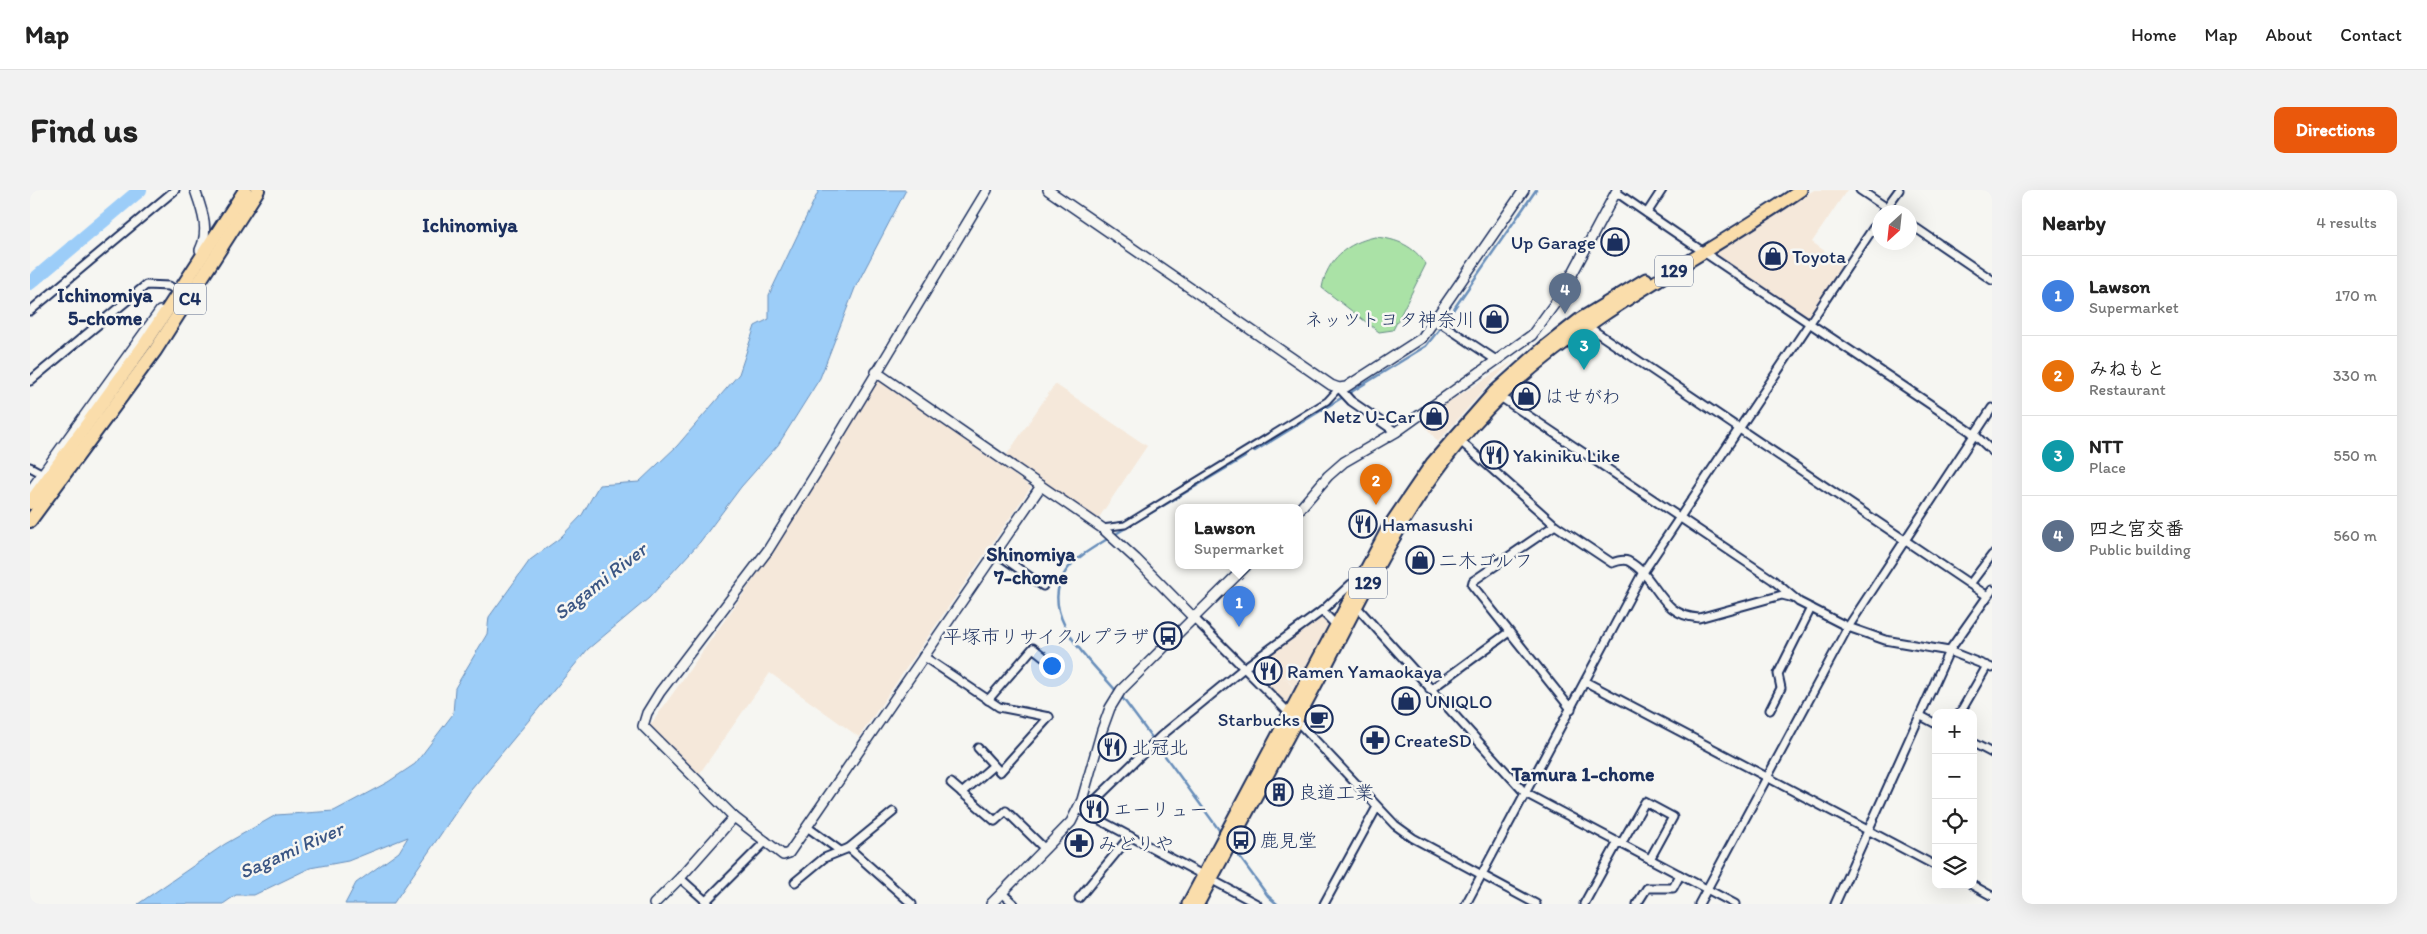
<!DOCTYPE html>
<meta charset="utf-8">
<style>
body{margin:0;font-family:Itim,"Klee One",sans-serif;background:#f2f2f2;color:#222}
.controls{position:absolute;right:15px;bottom:15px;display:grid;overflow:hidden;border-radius:10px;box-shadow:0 5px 20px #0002}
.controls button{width:45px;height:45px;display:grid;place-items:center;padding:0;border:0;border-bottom:1px solid #e0e0e0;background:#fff;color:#222;font:25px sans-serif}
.compass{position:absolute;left:1842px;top:15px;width:45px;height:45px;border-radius:50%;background:#fff;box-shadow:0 5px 20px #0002;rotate:207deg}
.you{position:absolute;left:1021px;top:475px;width:18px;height:18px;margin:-12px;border:4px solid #fff;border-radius:50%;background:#1a73e8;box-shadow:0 0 0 8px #1a73e833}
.badge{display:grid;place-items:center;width:32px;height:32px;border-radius:50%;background:#ea580c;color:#fff;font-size:16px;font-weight:700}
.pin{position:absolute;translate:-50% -41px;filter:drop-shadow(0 1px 2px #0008)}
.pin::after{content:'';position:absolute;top:26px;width:18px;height:15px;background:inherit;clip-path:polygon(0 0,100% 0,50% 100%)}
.popup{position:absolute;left:1145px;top:314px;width:128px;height:65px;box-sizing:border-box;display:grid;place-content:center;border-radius:10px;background:#fff;filter:drop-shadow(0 1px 4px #0005);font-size:16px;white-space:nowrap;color:#767676}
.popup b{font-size:19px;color:#222}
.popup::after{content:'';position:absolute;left:50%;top:100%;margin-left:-10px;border:10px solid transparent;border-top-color:#fff}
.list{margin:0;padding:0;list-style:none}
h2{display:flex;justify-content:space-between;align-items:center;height:65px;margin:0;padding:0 20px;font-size:21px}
h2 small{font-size:16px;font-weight:400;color:#767676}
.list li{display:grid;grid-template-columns:32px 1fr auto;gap:15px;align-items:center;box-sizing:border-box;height:80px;padding:0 20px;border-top:1px solid #e0e0e0}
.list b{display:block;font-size:19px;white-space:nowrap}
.list p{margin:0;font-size:16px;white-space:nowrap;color:#767676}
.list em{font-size:16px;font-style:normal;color:#767676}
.icon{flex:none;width:28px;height:28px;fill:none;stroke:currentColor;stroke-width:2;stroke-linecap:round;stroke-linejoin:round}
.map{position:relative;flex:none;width:1962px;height:714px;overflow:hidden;border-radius:10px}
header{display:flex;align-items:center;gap:30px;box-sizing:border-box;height:70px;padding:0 25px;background:#fff;border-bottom:1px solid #e0e0e0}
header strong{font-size:24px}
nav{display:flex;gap:28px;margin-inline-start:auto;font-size:18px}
.intro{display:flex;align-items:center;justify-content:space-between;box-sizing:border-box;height:120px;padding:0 30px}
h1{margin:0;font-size:35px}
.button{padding:12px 22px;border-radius:10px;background:#ea580c;color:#fff;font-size:18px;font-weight:700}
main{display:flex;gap:30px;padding:0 30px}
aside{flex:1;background:#fff;border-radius:10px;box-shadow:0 5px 20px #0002}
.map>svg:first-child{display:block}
.built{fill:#f5e8da}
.green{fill:#aae2a6;stroke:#628882}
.water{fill:#9ccdf8;stroke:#688eba}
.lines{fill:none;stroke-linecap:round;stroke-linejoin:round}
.stream{stroke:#688eba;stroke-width:2.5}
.river{stroke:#9ccdf8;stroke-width:14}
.pedestrian-casing{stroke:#1b2f5e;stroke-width:9}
.minor-casing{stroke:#1b2f5e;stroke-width:11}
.tertiary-casing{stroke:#1b2f5e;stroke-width:12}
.trunk-casing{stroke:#1b2f5e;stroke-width:15}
.motorway-casing{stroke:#1b2f5e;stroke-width:16}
.pedestrian{stroke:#f6f6f2;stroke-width:5}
.minor{stroke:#f6f6f2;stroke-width:7}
.tertiary{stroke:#f6f6f2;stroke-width:9}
.trunk{stroke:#faddab;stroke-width:11}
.motorway{stroke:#faddab;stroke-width:12}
.labels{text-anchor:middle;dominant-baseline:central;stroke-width:5;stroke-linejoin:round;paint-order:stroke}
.shield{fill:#f6f6f2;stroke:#5d6b8a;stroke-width:1}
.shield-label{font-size:18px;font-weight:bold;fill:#1b2f5e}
.poi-label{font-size:19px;fill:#1b2f5e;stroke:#f6f6f2;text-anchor:start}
.neighbourhood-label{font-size:20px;font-weight:bold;fill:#1b2f5e;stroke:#f6f6f2}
.water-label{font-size:20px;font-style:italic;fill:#3b5684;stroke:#f6f6f2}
</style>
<header>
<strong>Map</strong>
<nav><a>Home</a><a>Map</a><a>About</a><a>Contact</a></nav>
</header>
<div class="intro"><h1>Find us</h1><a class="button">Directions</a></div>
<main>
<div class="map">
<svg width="1962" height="714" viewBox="0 0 1962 714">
<rect width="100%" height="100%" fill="#f6f6f2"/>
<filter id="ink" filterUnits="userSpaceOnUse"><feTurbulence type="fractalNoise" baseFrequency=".02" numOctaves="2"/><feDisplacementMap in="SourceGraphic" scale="10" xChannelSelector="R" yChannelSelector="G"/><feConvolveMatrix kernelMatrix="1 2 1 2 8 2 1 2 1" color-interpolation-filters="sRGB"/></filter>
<g filter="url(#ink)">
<g class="built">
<path d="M 1784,0 L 1817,0 L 1782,52 L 1813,74 L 1778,126 L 1683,64 Z"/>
<path d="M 1483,171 L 1460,193 L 1408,252 L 1390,230 Z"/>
<path d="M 849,189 L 1001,297 L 829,547 L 740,483 L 667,587 L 619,537 L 743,362 Z"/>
<path d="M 1025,194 L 1117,256 L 1068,329 L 976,266 Z"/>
<path d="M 1291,424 L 1299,433 L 1265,498 L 1251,484 L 1264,498 L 1255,515 L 1220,478 L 1234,466 L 1236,468 Z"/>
</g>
<path class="green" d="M 1345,47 C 1368,49 1383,56 1396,74 L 1363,140 L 1349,142 L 1292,98 C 1297,69 1317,53 1345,47 Z"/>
<path class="water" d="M 789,0 L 876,0 L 825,98 L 790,188 L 748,255 L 711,297 L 670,352 L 619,408 L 558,459 L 441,600 L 363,714 L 315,714 L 326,693 L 369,662 L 378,647 L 318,671 L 280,678 L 224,705 L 206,705 L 193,714 L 108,714 L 195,654 L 246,625 L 304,621 L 358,592 L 385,574 L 423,524 L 425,498 L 457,444 L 459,427 L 500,370 L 530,348 L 552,325 L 569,295 L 609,292 L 647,256 L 709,184 L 725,136 L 739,129 L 739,105 Z"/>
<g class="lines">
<g class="stream">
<path d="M 1414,133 L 1506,0"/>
<path d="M 1225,261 L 1396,156 L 1411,137"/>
<path d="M 1084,345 L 1215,267"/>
<path d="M 1079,348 C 1066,356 1046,367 1036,381 C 1006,424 1061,471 1087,502"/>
<path d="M 1091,506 L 1123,549"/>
<path d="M 1127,555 L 1192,644"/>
<path d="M 1203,658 L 1238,706 L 1247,714"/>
</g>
<path class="river" d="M 0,93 L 110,0"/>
<g class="pedestrian-casing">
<path id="pedestrian" d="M 1072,338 L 1095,335 L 1297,211 L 1309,198"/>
</g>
<g class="minor-casing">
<g id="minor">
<path d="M 1830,0 L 1863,22"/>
<path d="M 1586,2 C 1704,84 1825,163 1944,244 L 1962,261"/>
<path d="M 1853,22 L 1869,0"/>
<path d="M 1617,23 L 1632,0"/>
<path d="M 1880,34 L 1962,90"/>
<path d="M 0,121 L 145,0"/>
<path d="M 1406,130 L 1466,170"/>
<path d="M 1557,136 L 1956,405"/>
<path d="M 0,191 L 116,95 L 139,96 L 144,99"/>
<path d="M 1309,198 L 1321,211 L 1366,242"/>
<path d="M 1469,206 L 1743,390 L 1769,412 L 1818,437 L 1855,450 L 1919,461 L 1962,478"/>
<path d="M 1428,249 L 1525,335"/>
<path d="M 0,277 L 13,284"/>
<path d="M 965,362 L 1013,396"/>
<path d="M 1940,394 L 1962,365"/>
<path d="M 1326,416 L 1495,603 L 1705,714"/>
<path d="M 1292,421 L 1306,435"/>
<path d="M 1163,427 L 1266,530 L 1365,635 L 1383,648 L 1506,714"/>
<path d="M 893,466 L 969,517 L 1019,527"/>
<path d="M 1556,492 L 1906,676"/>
<path d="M 1400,500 L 1479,442"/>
<path d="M 958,510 L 1003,458 L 1013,466"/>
<path d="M 1541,519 L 1442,395 L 1443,391 L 1525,335 L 1582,373 C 1587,371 1593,369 1598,371 C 1628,387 1629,426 1669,428 L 1752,405 L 1764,408"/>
<path d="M 1740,520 L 1751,498 L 1748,484 L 1781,418"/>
<path d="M 1930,523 L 1957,476"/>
<path d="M 1891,526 L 1906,534"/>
<path d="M 1943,553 L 1962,563"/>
<path d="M 948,558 L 970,582 L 1019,527"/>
<path d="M 921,593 L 965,631 L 976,621 L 1015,659"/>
<path d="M 932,603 L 963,576"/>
<path d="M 1049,619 L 1059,616 L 1131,546 L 1214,478 L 1292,421 L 1321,394 L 1326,396"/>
<path d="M 1049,619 L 1227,714"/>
<path d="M 777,637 L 809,660"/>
<path d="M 1591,654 L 1615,612 L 1643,627 L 1620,669"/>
<path d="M 819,658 L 863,622"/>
<path d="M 650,688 L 679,714"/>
<path d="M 765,692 L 794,668 L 819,658 L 882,714"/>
<path d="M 1942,695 L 1962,706"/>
<path d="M 972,703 L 984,714"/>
<path d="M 1049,708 L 1100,646"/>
<path d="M 676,711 L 736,651"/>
<path d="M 1294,714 L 1347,617"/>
<path d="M 1436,714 L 1612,384 L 1850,28"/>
<path d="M 1554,714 L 1588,652"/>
<path d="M 1607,714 L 1617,698 L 1643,698 L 1650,685"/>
<path d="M 1669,714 L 1818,437 L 1962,218"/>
<path d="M 1805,714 L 1919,461 L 1962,400"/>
</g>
</g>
<g class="tertiary-casing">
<g id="tertiary">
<path d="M 165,0 C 172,20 180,40 170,60"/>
<path d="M 957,0 L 788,280 L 738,360 L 630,502 L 617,523 L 613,536 L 704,627 L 753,665 L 759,663 L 1011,296"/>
<path d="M 1018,0 L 1301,195 L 1309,198 L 1316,197 L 1392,148 L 1494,0"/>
<path d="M 846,182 L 1072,338 L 1106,369 L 1163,427"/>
<path d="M 0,301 L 130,121"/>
<path d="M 1269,320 L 1298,286 L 1314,272 L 1366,242 L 1502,145 L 1531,105 L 1587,0"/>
<path d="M 624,714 L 650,688 L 704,627"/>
<path d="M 961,714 L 1041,632 L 1052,610 L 1072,540 L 1080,518 L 1091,500 L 1216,376"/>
</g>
</g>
<g class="trunk-casing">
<g id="trunk">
<path d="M 1158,714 L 1359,336 L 1402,273 L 1464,202 L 1513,158 L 1550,129 L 1616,89"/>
<path d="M 1168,714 C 1208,639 1249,564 1289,489 C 1344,383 1394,275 1484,194 C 1570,116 1676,66 1771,0"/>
</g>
</g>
<g class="motorway-casing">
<g id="motorway">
<path d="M 0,313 L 115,154 L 215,0"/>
<path d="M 0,331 L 125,161 L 228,0"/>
</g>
</g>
<use href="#pedestrian" class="pedestrian"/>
<use href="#minor" class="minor"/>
<use href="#tertiary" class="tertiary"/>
<use href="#trunk" class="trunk"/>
<use href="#motorway" class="motorway"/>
</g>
</g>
<defs>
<g id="shop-ring" transform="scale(1.4375)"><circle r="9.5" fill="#f6f6f2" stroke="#1b2f5e" stroke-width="1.5"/><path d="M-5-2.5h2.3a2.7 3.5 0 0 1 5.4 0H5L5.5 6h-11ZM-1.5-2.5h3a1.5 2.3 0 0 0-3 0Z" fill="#1b2f5e"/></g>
<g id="restaurant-ring" transform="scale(1.4375)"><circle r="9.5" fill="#f6f6f2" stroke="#1b2f5e" stroke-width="1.5"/><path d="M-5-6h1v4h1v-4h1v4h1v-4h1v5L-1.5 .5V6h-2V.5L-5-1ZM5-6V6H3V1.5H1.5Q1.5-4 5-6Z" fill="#1b2f5e"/></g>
<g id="bus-ring" transform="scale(1.4375)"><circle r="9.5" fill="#f6f6f2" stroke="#1b2f5e" stroke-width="1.5"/><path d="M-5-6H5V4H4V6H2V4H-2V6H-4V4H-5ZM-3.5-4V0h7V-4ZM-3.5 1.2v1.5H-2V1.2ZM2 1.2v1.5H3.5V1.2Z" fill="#1b2f5e"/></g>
<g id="cafe-ring" transform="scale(1.4375)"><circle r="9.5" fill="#f6f6f2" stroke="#1b2f5e" stroke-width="1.5"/><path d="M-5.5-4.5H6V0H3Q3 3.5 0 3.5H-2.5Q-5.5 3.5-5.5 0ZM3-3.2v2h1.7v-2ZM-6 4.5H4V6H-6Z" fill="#1b2f5e"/></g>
<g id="pharmacy-ring" transform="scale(1.4375)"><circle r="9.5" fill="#f6f6f2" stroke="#1b2f5e" stroke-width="1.5"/><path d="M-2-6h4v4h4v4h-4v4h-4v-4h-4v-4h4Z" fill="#1b2f5e"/></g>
<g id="building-ring" transform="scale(1.4375)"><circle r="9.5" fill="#f6f6f2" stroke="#1b2f5e" stroke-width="1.5"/><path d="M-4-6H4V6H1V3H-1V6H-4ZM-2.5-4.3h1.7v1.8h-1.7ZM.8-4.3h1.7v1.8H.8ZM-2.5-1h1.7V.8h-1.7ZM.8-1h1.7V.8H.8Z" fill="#1b2f5e"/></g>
</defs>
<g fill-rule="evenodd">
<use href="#shop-ring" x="1585" y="52"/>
<use href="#shop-ring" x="1743" y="66"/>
<use href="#shop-ring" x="1464" y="129"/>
<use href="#shop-ring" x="1496" y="206"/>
<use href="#shop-ring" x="1404" y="226"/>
<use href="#restaurant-ring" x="1464" y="265"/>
<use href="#restaurant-ring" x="1333" y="334"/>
<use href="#shop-ring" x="1390" y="370"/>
<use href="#bus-ring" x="1138" y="446"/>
<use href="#restaurant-ring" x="1238" y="481"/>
<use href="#shop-ring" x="1376" y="511"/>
<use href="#cafe-ring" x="1289" y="529"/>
<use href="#pharmacy-ring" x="1345" y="550"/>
<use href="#restaurant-ring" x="1082" y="557"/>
<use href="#building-ring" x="1249" y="602"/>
<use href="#restaurant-ring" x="1064" y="619"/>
<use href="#bus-ring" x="1211" y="650"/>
<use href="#pharmacy-ring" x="1049" y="653"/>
</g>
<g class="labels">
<g class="shield">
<rect x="1625" y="65.5" width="38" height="31" rx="4"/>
<rect x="144" y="93.5" width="32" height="31" rx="4"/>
<rect x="1319" y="377.5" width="38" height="31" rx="4"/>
</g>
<g class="shield-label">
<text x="1644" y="81">129</text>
<text x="160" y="109">C4</text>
<text x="1338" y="393">129</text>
</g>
<g class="poi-label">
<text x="1566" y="52" text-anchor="end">Up Garage</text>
<text x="1762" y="66">Toyota</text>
<text x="1445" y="129" text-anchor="end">ネッツトヨタ神奈川</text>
<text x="1515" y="206">はせがわ</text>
<text x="1385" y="226" text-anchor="end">Netz U-Car</text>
<text x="1483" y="265">Yakiniku Like</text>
<text x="1352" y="334">Hamasushi</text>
<text x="1409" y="370">二木ゴルフ</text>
<text x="1119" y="446" text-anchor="end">平塚市リサイクルプラザ</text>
<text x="1257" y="481">Ramen Yamaokaya</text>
<text x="1395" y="511">UNIQLO</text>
<text x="1270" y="529" text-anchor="end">Starbucks</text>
<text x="1364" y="550">CreateSD</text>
<text x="1101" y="557">北冠北</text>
<text x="1268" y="602">良道工業</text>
<text x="1083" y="619">エーリュー</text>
<text x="1230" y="650">鹿見堂</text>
<text x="1068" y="653">みどりや</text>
</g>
<g class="neighbourhood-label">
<text x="440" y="35">Ichinomiya</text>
<text x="75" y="105">Ichinomiya<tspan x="75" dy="23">5-chome</tspan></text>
<text x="1001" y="364">Shinomiya<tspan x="1001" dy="23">7-chome</tspan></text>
<text x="1553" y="584">Tamura 1-chome</text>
</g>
<g class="water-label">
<text transform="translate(570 391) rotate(-38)">Sagami River</text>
<text transform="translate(261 660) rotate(-24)">Sagami River</text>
</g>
</g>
</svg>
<div class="controls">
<button>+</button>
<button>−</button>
<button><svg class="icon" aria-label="locate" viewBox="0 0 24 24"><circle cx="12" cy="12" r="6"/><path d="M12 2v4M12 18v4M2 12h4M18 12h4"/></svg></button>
<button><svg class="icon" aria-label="layers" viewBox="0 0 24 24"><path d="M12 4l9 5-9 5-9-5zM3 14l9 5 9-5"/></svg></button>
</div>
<svg class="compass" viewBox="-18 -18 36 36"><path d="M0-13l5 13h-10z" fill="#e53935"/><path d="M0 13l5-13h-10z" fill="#767676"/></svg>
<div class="you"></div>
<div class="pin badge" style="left:1209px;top:437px;background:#3f7fe0">1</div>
<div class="popup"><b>Lawson</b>Supermarket</div>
<div class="pin badge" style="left:1346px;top:315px;background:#e8710a">2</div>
<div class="pin badge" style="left:1554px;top:180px;background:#0f9aa8">3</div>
<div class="pin badge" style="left:1535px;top:124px;background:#5c6f8a">4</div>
</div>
<aside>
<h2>Nearby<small>4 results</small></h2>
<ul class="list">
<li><span class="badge" style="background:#3f7fe0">1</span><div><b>Lawson</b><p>Supermarket</p></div><em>170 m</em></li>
<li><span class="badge" style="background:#e8710a">2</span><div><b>みねもと</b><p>Restaurant</p></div><em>330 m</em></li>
<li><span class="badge" style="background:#0f9aa8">3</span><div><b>NTT</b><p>Place</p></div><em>550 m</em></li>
<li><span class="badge" style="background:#5c6f8a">4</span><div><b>四之宮交番</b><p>Public building</p></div><em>560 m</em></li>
</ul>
</aside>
</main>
